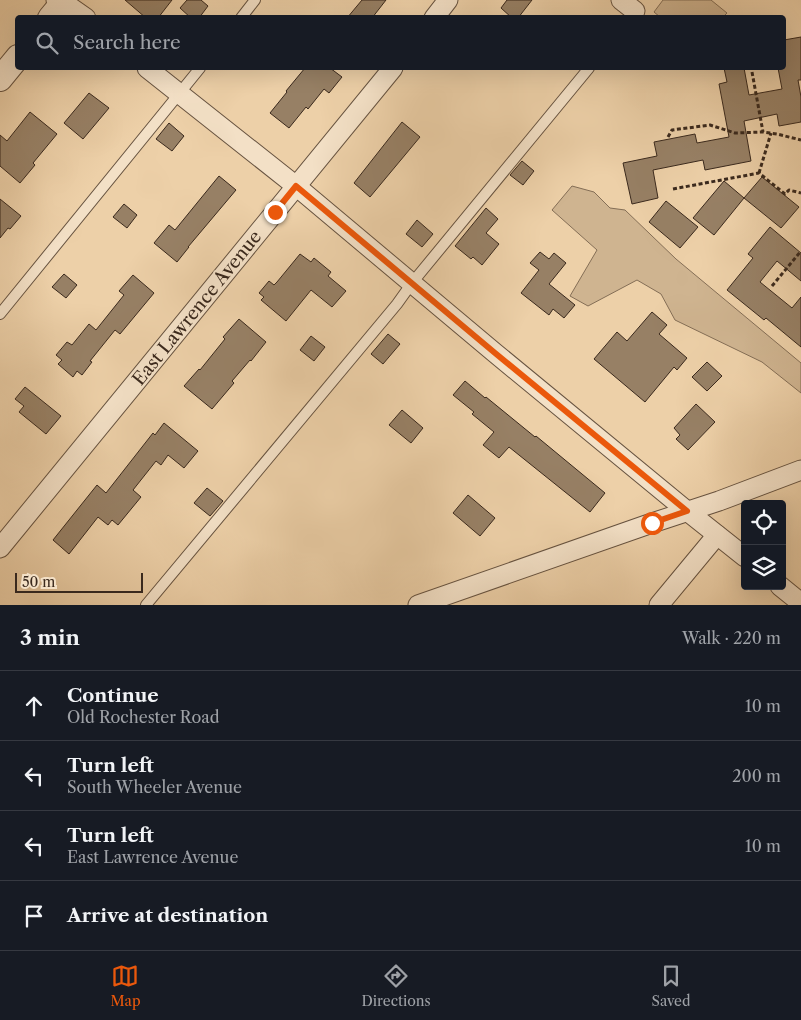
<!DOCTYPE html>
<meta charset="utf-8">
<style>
body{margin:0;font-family:"Libre Caslon Text",serif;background:#20242c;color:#f1f3f6}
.controls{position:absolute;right:15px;bottom:15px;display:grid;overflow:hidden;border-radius:5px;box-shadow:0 5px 20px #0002}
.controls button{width:45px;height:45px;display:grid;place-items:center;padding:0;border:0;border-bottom:1px solid #363941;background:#171b24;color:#f1f3f6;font:25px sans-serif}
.scale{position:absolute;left:15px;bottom:12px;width:128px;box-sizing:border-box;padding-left:5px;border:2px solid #3a291d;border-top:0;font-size:14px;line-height:18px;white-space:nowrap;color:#3a291d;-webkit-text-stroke:4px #f3e0c6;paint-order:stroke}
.stop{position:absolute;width:15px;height:15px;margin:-11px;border:4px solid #ea580c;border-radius:50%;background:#fff}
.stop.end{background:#ea580c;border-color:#fff;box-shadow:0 1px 5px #0008}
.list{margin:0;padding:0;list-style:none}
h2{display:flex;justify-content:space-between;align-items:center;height:65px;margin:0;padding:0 20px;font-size:21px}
h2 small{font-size:16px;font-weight:400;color:#9ea1a6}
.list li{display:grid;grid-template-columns:32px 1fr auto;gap:15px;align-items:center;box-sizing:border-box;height:70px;padding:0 20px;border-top:1px solid #363941}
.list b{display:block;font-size:19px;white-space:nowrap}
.list p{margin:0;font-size:16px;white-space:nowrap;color:#9ea1a6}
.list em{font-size:16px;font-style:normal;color:#9ea1a6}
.icon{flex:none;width:28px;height:28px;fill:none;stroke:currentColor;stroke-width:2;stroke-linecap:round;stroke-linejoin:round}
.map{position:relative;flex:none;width:801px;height:605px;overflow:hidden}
.search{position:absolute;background:#171b24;box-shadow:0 5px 20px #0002;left:15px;right:15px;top:15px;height:55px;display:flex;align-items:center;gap:12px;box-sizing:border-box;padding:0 18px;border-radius:5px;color:#9ea1a6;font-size:19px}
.sheet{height:345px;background:#171b24}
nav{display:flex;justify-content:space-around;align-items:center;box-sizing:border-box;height:70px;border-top:1px solid #363941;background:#171b24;font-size:14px;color:#9ea1a6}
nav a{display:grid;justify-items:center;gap:2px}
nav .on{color:#ea580c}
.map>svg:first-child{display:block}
.green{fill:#cfb490;stroke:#846e56}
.building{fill:#978065;stroke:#3a291d}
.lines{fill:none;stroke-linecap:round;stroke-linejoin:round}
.service-casing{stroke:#675340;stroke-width:12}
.minor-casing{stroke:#675340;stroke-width:21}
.tertiary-casing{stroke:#675340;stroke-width:26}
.path{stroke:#3a291d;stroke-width:3;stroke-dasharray:4 2.5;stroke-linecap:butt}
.service{stroke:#f3e0c6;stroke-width:10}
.minor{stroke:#f3e0c6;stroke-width:19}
.tertiary{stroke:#f3e0c6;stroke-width:24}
.route{stroke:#ea580c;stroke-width:6}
.labels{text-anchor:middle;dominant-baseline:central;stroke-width:4;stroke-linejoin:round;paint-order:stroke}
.street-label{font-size:18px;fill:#3a291d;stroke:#f3e0c6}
</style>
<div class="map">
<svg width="801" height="605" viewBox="0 0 801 605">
<rect width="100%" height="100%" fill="#edd0a8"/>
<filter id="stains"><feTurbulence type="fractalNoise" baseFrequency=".004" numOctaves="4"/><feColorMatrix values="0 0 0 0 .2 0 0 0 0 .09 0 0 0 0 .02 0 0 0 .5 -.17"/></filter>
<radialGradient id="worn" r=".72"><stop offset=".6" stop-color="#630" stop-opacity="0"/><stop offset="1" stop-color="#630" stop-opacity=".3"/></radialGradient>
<g class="green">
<path d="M 663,0 L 711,0 L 727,13 L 723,17 L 660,17 L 654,12 Z"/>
<path d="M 572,186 L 594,192 L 610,208 L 625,210 L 676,259 L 801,363 L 801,393 L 762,362 L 675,320 L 661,294 L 637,280 L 588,306 L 570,296 L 597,250 L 552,210 Z"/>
</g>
<g class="building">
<path d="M 125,0 L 172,0 L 158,18 L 146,18 Z"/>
<path d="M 187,0 L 201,0 L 208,6 L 199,18 L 191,18 L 180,8 Z"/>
<path d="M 362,0 L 386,0 L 372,18 L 347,18 Z"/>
<path d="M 507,0 L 532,0 L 518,18 L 512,18 L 501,8 Z"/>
<path d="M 801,37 L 801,80 L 798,80 L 801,97 L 801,122 L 779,126 L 777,114 L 744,121 L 751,161 L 705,170 L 703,160 L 653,170 L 658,198 L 632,204 L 623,163 L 657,156 L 654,142 L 695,134 L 697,143 L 729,137 L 719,84 L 727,82 L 724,68 L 744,68 L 749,95 L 782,89 L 778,68 L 784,68 L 784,40 Z"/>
<path d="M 305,68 L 330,68 L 342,77 L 329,93 L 324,89 L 308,109 L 306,107 L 289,128 L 270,113 L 287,92 L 286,91 Z"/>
<path d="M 89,93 L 109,108 L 83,139 L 64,123 Z"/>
<path d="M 30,112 L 57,134 L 33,163 L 35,165 L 20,183 L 0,166 L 0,135 L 7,141 Z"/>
<path d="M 402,122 L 420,137 L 370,197 L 354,183 Z"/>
<path d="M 169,123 L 184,136 L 172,151 L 156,139 Z"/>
<path d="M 522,161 L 534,171 L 523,185 L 510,175 Z"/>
<path d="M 219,176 L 236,190 L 188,247 L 189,247 L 177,262 L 154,243 L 169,225 L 175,230 Z"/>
<path d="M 762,177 L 799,207 L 781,228 L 744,198 Z"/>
<path d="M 724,181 L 744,198 L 714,235 L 693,218 Z"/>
<path d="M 0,199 L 21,216 L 10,229 L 8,228 L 0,238 Z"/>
<path d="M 666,201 L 698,227 L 680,248 L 649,222 Z"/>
<path d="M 124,204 L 137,215 L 127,228 L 113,217 Z"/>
<path d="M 486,208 L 498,219 L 486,233 L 499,244 L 482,265 L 473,257 L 471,259 L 455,246 Z"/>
<path d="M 417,220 L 433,234 L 422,247 L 406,234 Z"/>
<path d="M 770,227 L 801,253 L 801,281 L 777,261 L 760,282 L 792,308 L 801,297 L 801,347 L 766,318 L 764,320 L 727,290 L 753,258 L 748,254 Z"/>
<path d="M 540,252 L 549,259 L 554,253 L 566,263 L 549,284 L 575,305 L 564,318 L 553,309 L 549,315 L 521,293 L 539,270 L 530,263 Z"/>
<path d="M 300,254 L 311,262 L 314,258 L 331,272 L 328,276 L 346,291 L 332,307 L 311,290 L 286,321 L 261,300 L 264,297 L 259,293 L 269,281 L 274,285 L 277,282 Z"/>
<path d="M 64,274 L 77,285 L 66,298 L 52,287 Z"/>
<path d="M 133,275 L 154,293 L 120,334 L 115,330 L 90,361 L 92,362 L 82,375 L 77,371 L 73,377 L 58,364 L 62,360 L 56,355 L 67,342 L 72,345 L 89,324 L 96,330 L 124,295 L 119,291 Z"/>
<path d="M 652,312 L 667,325 L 659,334 L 687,358 L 677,370 L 674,367 L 645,402 L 594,359 L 617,332 L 627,341 Z"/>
<path d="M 239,319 L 266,342 L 251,361 L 250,360 L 232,381 L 234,383 L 212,409 L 184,386 L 199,369 L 200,370 L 225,339 L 223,337 Z"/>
<path d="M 388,334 L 400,344 L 383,364 L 371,354 Z"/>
<path d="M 311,336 L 325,347 L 314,361 L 300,350 Z"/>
<path d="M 707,362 L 722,376 L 707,391 L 692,377 Z"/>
<path d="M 465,381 L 485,398 L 486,397 L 535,437 L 536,436 L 605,493 L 590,512 L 509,447 L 499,458 L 483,445 L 494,432 L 472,414 L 474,412 L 453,395 Z"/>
<path d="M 25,387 L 61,416 L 46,434 L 19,412 L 24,406 L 15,399 Z"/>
<path d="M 696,404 L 715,422 L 688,450 L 676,439 L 680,435 L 674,428 Z"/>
<path d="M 402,410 L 423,428 L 411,443 L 389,425 Z"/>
<path d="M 164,423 L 198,451 L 184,468 L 168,455 L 161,465 L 156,461 L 133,490 L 141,497 L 118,525 L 112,520 L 108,525 L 98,517 L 69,554 L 53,540 L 97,485 L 106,493 L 153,433 L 155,435 Z"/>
<path d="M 207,488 L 223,501 L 210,516 L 194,503 Z"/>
<path d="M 468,495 L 495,518 L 480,536 L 453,513 Z"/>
</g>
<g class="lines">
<g class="service-casing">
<g id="service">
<path d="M 241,18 L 255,0"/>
<path d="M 0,314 L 200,68"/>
<path d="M 146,605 L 397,304 L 412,283 L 589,68"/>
</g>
</g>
<g class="minor-casing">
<g id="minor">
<path d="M 56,0 L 63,2 L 86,18"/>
<path d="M 621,0 L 635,11"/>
<path d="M 434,18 L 448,0"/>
<path d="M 147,68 L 296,186 L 495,353 L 687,511 L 745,557"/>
<path d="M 0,548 L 393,68"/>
<path d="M 780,586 L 801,603"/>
<path d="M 418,605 L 652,523 L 719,501 L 801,470"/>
<path d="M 659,605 L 717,535"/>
</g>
</g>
<g class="tertiary-casing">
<g id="tertiary">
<path d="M 50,18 L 65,0"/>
<path d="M 0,79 L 18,57"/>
</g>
</g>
<g class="path">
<path d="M 752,72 L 763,132"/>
<path d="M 668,137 L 672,130 L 710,125 L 735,133 L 763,132 L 777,134 L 801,140"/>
<path d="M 759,173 L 771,133"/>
<path d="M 673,189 L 759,173 L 785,194 L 789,190 L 801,193"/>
<path d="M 772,286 L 801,251"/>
</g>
<use href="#service" class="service"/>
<use href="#minor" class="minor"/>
<use href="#tertiary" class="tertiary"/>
</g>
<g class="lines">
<path class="route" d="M 275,212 L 296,186 L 495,353 L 687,511 L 652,523"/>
</g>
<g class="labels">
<g class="street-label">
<text transform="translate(197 308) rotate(-51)">East Lawrence Avenue</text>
</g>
</g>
<rect width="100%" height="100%" filter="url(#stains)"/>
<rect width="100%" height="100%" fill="url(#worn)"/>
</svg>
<div class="controls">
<button><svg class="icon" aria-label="locate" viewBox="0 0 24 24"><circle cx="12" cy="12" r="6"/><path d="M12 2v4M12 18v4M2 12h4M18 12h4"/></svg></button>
<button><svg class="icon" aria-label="layers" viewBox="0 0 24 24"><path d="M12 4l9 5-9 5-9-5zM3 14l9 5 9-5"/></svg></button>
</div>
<div class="scale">50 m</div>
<div class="stop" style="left:652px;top:523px"></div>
<div class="stop end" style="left:275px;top:212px"></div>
<div class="search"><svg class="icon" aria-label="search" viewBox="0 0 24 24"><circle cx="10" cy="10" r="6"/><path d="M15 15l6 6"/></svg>Search here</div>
</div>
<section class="sheet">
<h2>3 min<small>Walk · 220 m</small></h2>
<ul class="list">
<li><svg class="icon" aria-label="ahead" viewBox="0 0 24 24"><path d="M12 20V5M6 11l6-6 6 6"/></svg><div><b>Continue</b><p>Old Rochester Road</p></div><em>10 m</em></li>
<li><svg class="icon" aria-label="left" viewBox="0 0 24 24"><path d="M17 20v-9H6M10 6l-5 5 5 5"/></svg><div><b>Turn left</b><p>South Wheeler Avenue</p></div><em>200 m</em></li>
<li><svg class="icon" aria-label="left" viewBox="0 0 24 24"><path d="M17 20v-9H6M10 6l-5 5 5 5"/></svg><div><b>Turn left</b><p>East Lawrence Avenue</p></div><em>10 m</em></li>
<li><svg class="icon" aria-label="arrive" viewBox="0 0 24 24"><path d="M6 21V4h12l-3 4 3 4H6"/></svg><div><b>Arrive at destination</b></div></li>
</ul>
</section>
<nav>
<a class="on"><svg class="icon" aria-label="map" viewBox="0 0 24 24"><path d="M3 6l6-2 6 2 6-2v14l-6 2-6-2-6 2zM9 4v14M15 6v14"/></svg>Map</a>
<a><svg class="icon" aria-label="directions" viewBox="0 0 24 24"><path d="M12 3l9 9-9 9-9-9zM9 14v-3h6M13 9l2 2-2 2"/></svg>Directions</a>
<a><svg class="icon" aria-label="saved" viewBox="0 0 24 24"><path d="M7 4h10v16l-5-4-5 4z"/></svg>Saved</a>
</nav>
